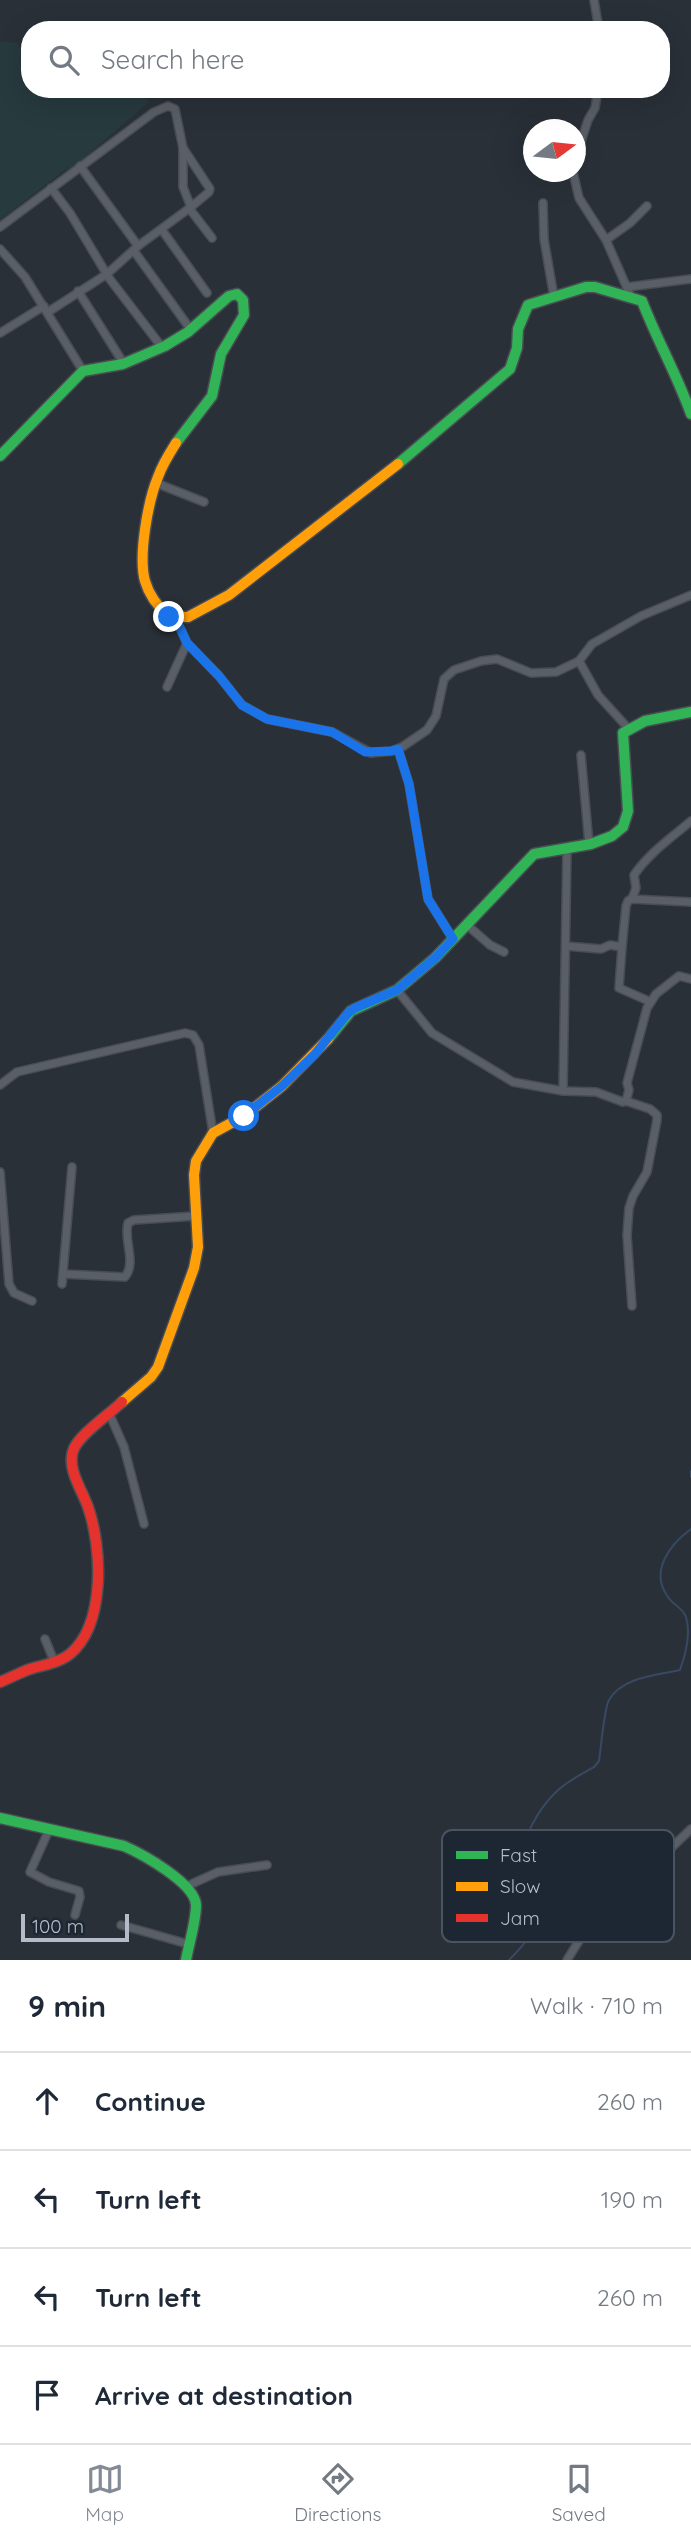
<!DOCTYPE html>
<meta charset="utf-8">
<style>
body{margin:0;font-family:Quicksand,sans-serif;background:#f2f2f3;color:#1f2937}
.compass{position:absolute;left:523px;top:119px;width:63px;height:63px;border-radius:50%;background:#fff;box-shadow:0 7px 28px #0002;rotate:75deg}
.scale{position:absolute;left:21px;bottom:18px;width:108px;box-sizing:border-box;padding-left:7px;border:4px solid #b4bcc9;border-top:0;font-size:19px;line-height:24px;white-space:nowrap;color:#b4bcc9;-webkit-text-stroke:5px #1d2633;paint-order:stroke}
.stop{position:absolute;width:21px;height:21px;margin:-16px;border:5px solid #1a73e8;border-radius:50%;background:#fff}
.stop.end{background:#1a73e8;border-color:#fff;box-shadow:0 2px 7px #0008}
.list{margin:0;padding:0;list-style:none}
h2{display:flex;justify-content:space-between;align-items:center;height:91px;margin:0;padding:0 28px;font-size:30px}
h2 small{font-size:23px;font-weight:400;color:#747a83}
.list li{display:grid;grid-template-columns:46px 1fr auto;gap:21px;align-items:center;box-sizing:border-box;height:98px;padding:0 28px;border-top:2px solid #e0e1e3}
.list b{display:block;font-size:26px;white-space:nowrap}
.list em{font-size:23px;font-style:normal;color:#747a83}
.icon{flex:none;width:38px;height:38px;fill:none;stroke:currentColor;stroke-width:2;stroke-linecap:round;stroke-linejoin:round}
.map{position:relative;flex:none;width:691px;height:1960px;overflow:hidden}
.search{position:absolute;background:#fff;box-shadow:0 7px 28px #0002;left:21px;right:21px;top:21px;height:77px;display:flex;align-items:center;gap:18px;box-sizing:border-box;padding:0 24px;border-radius:28px;color:#747a83;font-size:26px}
.sheet{height:483px;background:#fff}
nav{display:flex;justify-content:space-around;align-items:center;box-sizing:border-box;height:98px;border-top:2px solid #e0e1e3;background:#fff;font-size:19px;color:#747a83}
nav a{display:grid;justify-items:center;gap:4px}
nav .on{color:#848b96}
.map>svg:first-child{display:block}
.green{fill:#273a3e}
.lines{fill:none;stroke-linecap:round;stroke-linejoin:round}
.stream{stroke:#384963;stroke-width:2}
.street-casing{stroke:#484c53;stroke-width:10}
.fast-casing{stroke:#484c53;stroke-width:13}
.slow-casing{stroke:#484c53;stroke-width:13}
.jam-casing{stroke:#484c53;stroke-width:13}
.street{stroke:#5a5e66;stroke-width:7}
.fast{stroke:#30b455;stroke-width:10}
.slow{stroke:#ff9f0a;stroke-width:10}
.jam{stroke:#e5322d;stroke-width:10}
.route{stroke:#1a73e8;stroke-width:9}
.key{fill:#1d2633;stroke:#4a5360;stroke-width:2}
.key-label{font-size:19px;fill:#b4bcc9}
</style>
<div class="map">
<svg width="691" height="1960" viewBox="0 0 691 1960">
<rect width="100%" height="100%" fill="#2a3038"/>
<path class="green" d="M 0,41 L 17,43 L 19,46 L 30,53 L 30,89 L 119,89 C 126,97 141,94 150,101 L 70,170 L 66,169 L 0,220 Z"/>
<g class="lines">
<g class="stream">
<path d="M 691,1471 L 691,1477"/>
<path d="M 509,1960 C 556,1914 528,1912 523,1862 C 520,1840 539,1809 554,1794 C 564,1783 581,1774 594,1767 L 599,1761 C 601,1748 604,1709 609,1700 C 622,1677 657,1675 680,1670 C 685,1656 691,1633 686,1617 C 683,1608 673,1605 668,1597 C 649,1572 670,1544 691,1529"/>
</g>
<g class="street-casing">
<g id="street">
<path d="M 594,0 L 599,30"/>
<path d="M 183,148 L 210,189 L 209,192 L 191,207"/>
<path d="M 576,157 L 588,120 L 595,108 L 598,89"/>
<path d="M 80,166 L 138,246"/>
<path d="M 573,172 L 579,198 L 606,240 L 631,297"/>
<path d="M 51,188 L 70,213 L 109,278 L 161,346"/>
<path d="M 543,203 L 544,239 L 554,297"/>
<path d="M 189,208 L 212,238"/>
<path d="M 0,227 L 154,112 L 168,106 L 175,109 L 183,148 L 183,187 L 191,207 L 138,246 L 107,274 L 48,312"/>
<path d="M 162,230 L 207,293"/>
<path d="M 606,240 L 630,223 L 647,206"/>
<path d="M 0,249 L 25,277 L 83,371"/>
<path d="M 134,251 L 191,330"/>
<path d="M 627,287 L 691,279"/>
<path d="M 78,291 L 124,364"/>
<path d="M 0,333 L 44,306"/>
<path d="M 156,483 L 204,502"/>
<path d="M 175,617 L 187,643 L 219,676 L 242,705 L 267,719 L 332,732 L 371,753 L 392,751 L 402,747 L 427,730 L 436,716 L 444,679 L 454,670 L 481,661 L 497,659 L 531,673 L 556,672 L 579,661 L 592,644 L 641,616 L 691,595"/>
<path d="M 579,661 L 598,695 L 627,727"/>
<path d="M 167,687 L 187,643"/>
<path d="M 398,749 L 409,784 L 428,899 L 453,939"/>
<path d="M 581,755 L 589,844"/>
<path d="M 632,899 L 636,888 L 634,875 C 649,853 671,838 691,821"/>
<path d="M 467,925 L 490,945 L 504,952"/>
<path d="M 566,946 L 601,949 L 610,945 L 622,947 L 626,906 L 628,901 L 631,899 L 691,902"/>
<path d="M 622,947 L 619,988 L 651,1002"/>
<path d="M 397,990 L 432,1033 L 513,1082 L 563,1091 L 567,848"/>
<path d="M 0,1085 L 17,1072 L 185,1033 L 193,1035 L 199,1045 L 213,1133"/>
<path d="M 563,1091 L 596,1092 L 623,1102 L 626,1101 L 629,1090 L 627,1083 L 647,1008 L 656,994 L 679,976 L 691,979"/>
<path d="M 626,1101 L 650,1109 L 657,1115 L 657,1120 L 647,1172 L 633,1196 L 629,1208 L 627,1235 L 632,1306"/>
<path d="M 0,1172 L 9,1284 L 14,1293 L 32,1301"/>
<path d="M 63,1274 L 125,1277 C 137,1262 123,1240 128,1223 L 134,1220 L 196,1216"/>
<path d="M 62,1284 L 72,1167"/>
<path d="M 109,1413 L 124,1447 L 144,1524"/>
<path d="M 45,1639 L 54,1661"/>
<path d="M 49,1830 L 30,1872 L 49,1882 L 79,1891 L 80,1897 L 75,1915"/>
<path d="M 187,1886 L 218,1872 L 267,1865"/>
<path d="M 121,1925 L 188,1944"/>
<path d="M 567,1960 L 624,1869 C 632,1861 642,1871 652,1866 L 691,1829"/>
</g>
</g>
<g class="fast-casing">
<g id="fast">
<path d="M 0,456 L 83,371 L 123,364 L 165,346 L 188,332 L 229,296 L 237,294 L 243,300 L 244,315 L 221,354 L 212,396 L 176,443"/>
<path d="M 398,464 L 510,369 L 517,348 L 518,329 L 528,305 L 586,287 L 595,287 L 642,301 C 657,340 677,375 691,414"/>
<path d="M 328,1039 L 351,1011 L 397,990 L 435,958 L 534,854 L 591,844 L 612,836 L 623,827 L 628,811 L 623,733 L 645,721 L 691,712"/>
<path d="M 0,1818 L 124,1846 C 142,1854 195,1883 196,1905 C 196,1922 189,1943 186,1960"/>
</g>
</g>
<g class="slow-casing">
<g id="slow">
<path d="M 176,443 C 169,454 162,465 158,477 C 148,501 138,556 145,581 C 149,595 158,607 169,617 L 188,617 L 229,595 L 398,464"/>
<path d="M 122,1402 L 151,1377 L 158,1367 L 194,1268 L 198,1247 L 194,1175 L 196,1161 L 213,1133 L 244,1116 L 282,1086 L 328,1039"/>
</g>
</g>
<g class="jam-casing">
<path id="jam" d="M 0,1682 C 10,1678 19,1673 30,1669 C 43,1665 59,1663 70,1654 C 106,1624 102,1547 88,1507 C 82,1490 67,1469 73,1451 C 77,1436 111,1413 122,1402"/>
</g>
<use href="#street" class="street"/>
<use href="#fast" class="fast"/>
<use href="#slow" class="slow"/>
<use href="#jam" class="jam"/>
</g>
<g class="lines">
<path class="route" d="M 169,617 L 175,617 L 187,643 L 219,676 L 242,705 L 267,719 L 332,732 L 365,752 L 391,751 L 398,749 L 409,784 L 428,899 L 453,939 L 435,958 L 397,990 L 355,1008 L 348,1013 L 315,1054 L 282,1086 L 244,1116"/>
</g>
<rect x="442" y="1830" width="232" height="112" rx="10" class="key"/>
<rect x="456" y="1851" width="32" height="8" fill="#30b455"/>
<rect x="456" y="1882" width="32" height="9" fill="#ff9f0a"/>
<rect x="456" y="1914" width="32" height="8" fill="#e5322d"/>
<g class="key-label">
<text x="500" y="1862">Fast</text>
<text x="500" y="1893">Slow</text>
<text x="500" y="1925">Jam</text>
</g>
</svg>
<svg class="compass" viewBox="-18 -18 36 36"><path d="M0-13l5 13h-10z" fill="#e53935"/><path d="M0 13l5-13h-10z" fill="#747a83"/></svg>
<div class="scale">100 m</div>
<div class="stop" style="left:244px;top:1116px"></div>
<div class="stop end" style="left:169px;top:617px"></div>
<div class="search"><svg class="icon" aria-label="search" viewBox="0 0 24 24"><circle cx="10" cy="10" r="6"/><path d="M15 15l6 6"/></svg>Search here</div>
</div>
<section class="sheet">
<h2>9 min<small>Walk · 710 m</small></h2>
<ul class="list">
<li><svg class="icon" aria-label="ahead" viewBox="0 0 24 24"><path d="M12 20V5M6 11l6-6 6 6"/></svg><div><b>Continue</b></div><em>260 m</em></li>
<li><svg class="icon" aria-label="left" viewBox="0 0 24 24"><path d="M17 20v-9H6M10 6l-5 5 5 5"/></svg><div><b>Turn left</b></div><em>190 m</em></li>
<li><svg class="icon" aria-label="left" viewBox="0 0 24 24"><path d="M17 20v-9H6M10 6l-5 5 5 5"/></svg><div><b>Turn left</b></div><em>260 m</em></li>
<li><svg class="icon" aria-label="arrive" viewBox="0 0 24 24"><path d="M6 21V4h12l-3 4 3 4H6"/></svg><div><b>Arrive at destination</b></div></li>
</ul>
</section>
<nav>
<a class="on"><svg class="icon" aria-label="map" viewBox="0 0 24 24"><path d="M3 6l6-2 6 2 6-2v14l-6 2-6-2-6 2zM9 4v14M15 6v14"/></svg>Map</a>
<a><svg class="icon" aria-label="directions" viewBox="0 0 24 24"><path d="M12 3l9 9-9 9-9-9zM9 14v-3h6M13 9l2 2-2 2"/></svg>Directions</a>
<a><svg class="icon" aria-label="saved" viewBox="0 0 24 24"><path d="M7 4h10v16l-5-4-5 4z"/></svg>Saved</a>
</nav>
